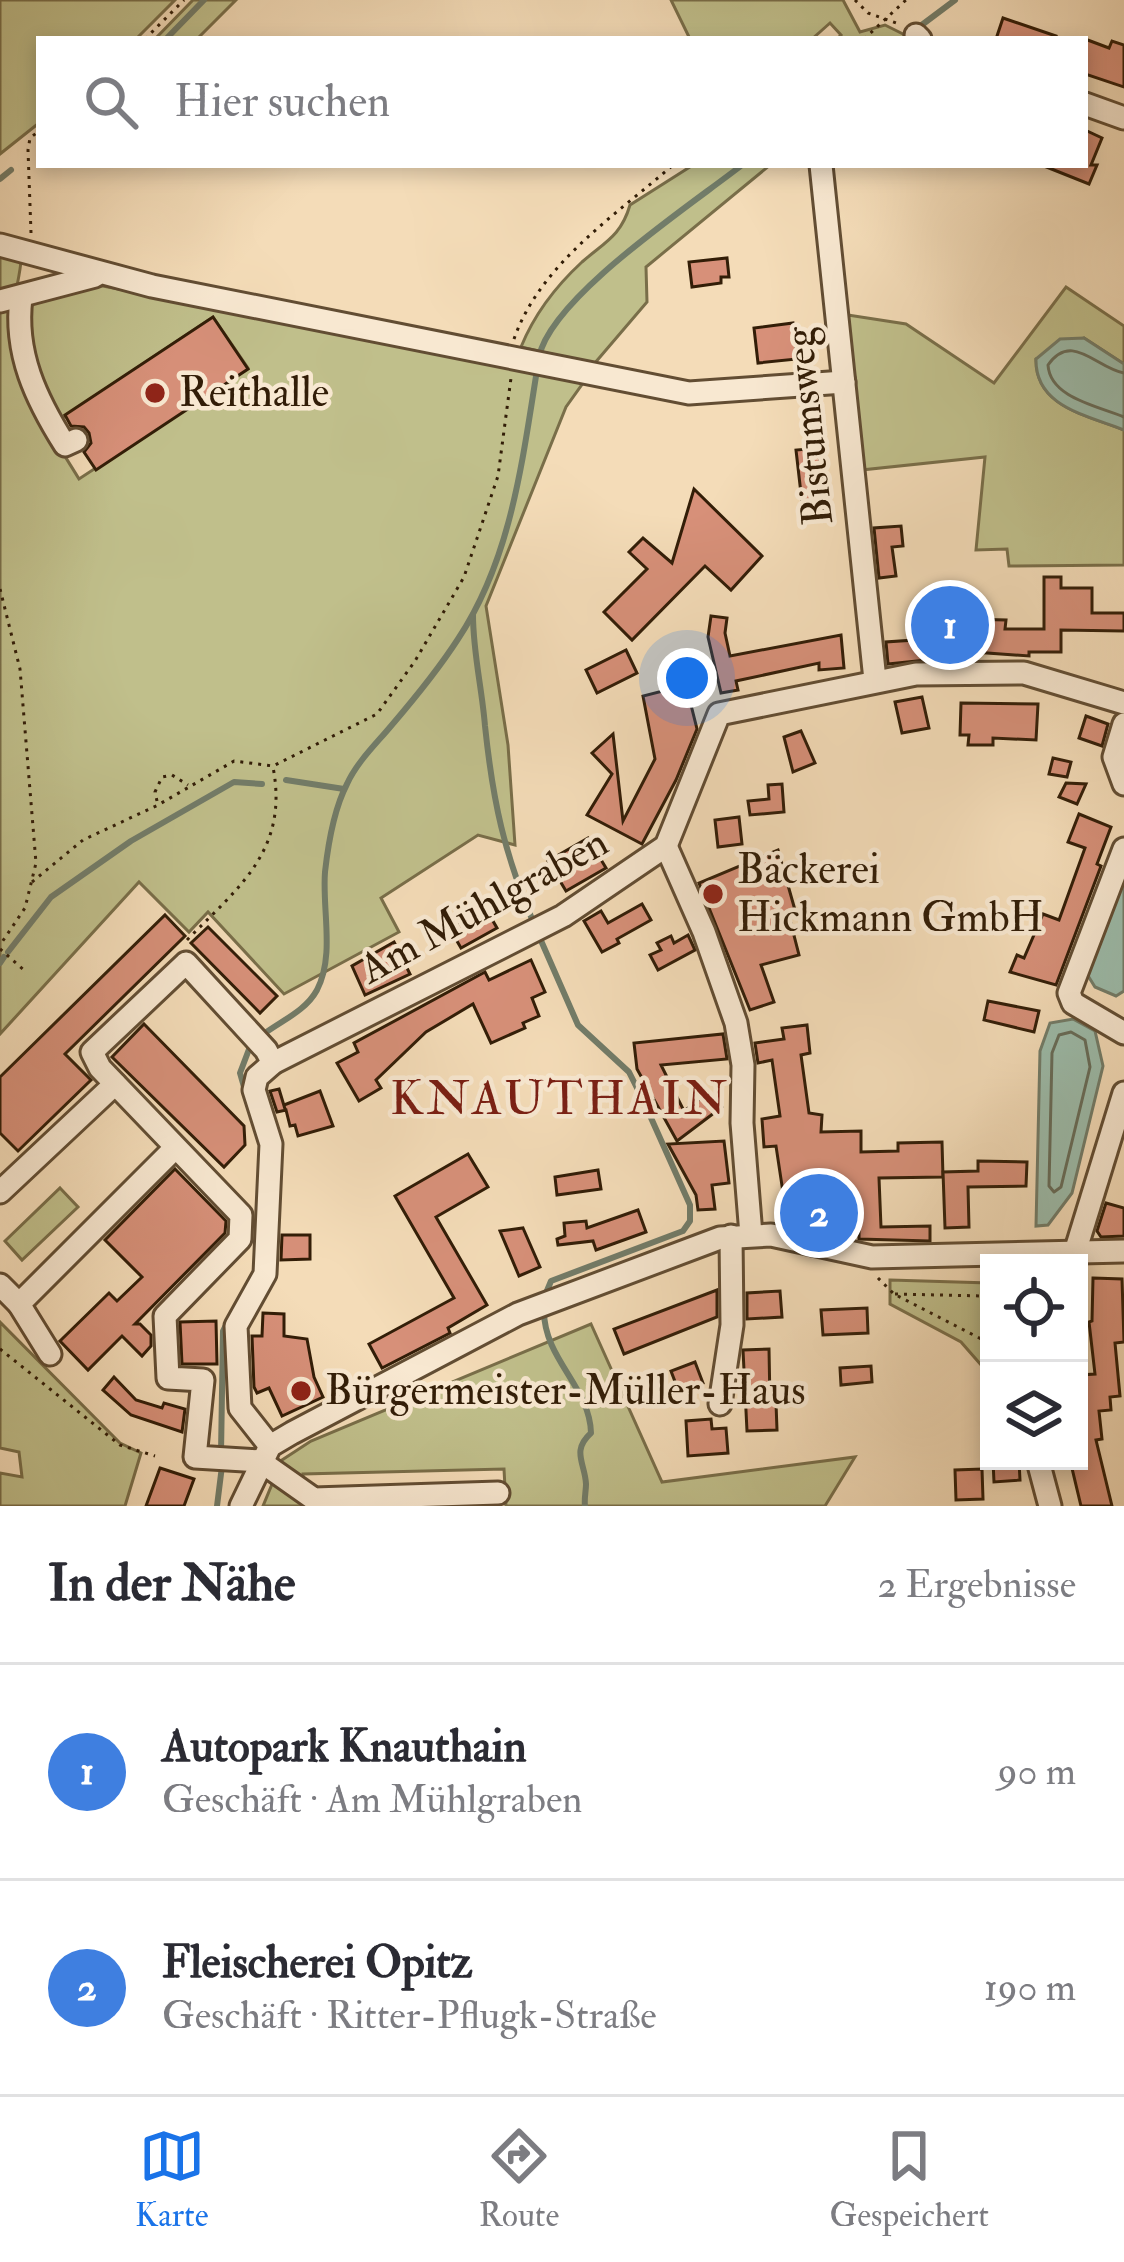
<!DOCTYPE html>
<html lang="de">
<meta charset="utf-8">
<style>
body{margin:0;font-family:"IM FELL Double Pica",serif;background:#f7f7f7;color:#2b2b33}
.controls{position:absolute;right:36px;bottom:36px;display:grid;overflow:hidden;border-radius:0px;box-shadow:0 6px 18px #0003}
.controls button{width:108px;height:108px;display:grid;place-items:center;padding:0;border:0;border-bottom:3px solid #e1e1e2;background:#fff;color:#2b2b33;font:60px sans-serif}
.you{position:absolute;left:687px;top:678px;width:42px;height:42px;margin:-30px;border:9px solid #fff;border-radius:50%;background:#1a73e8;box-shadow:0 0 0 18px #1a73e833}
.badge{display:grid;place-items:center;width:78px;height:78px;border-radius:50%;background:#1a73e8;color:#fff;font-size:39px;font-weight:700}
.pin{position:absolute;translate:-50% -50%;border:6px solid #fff;box-shadow:0 3px 12px #0006}
.list{margin:0;padding:0;list-style:none}
h2{display:flex;justify-content:space-between;align-items:center;height:156px;margin:0;padding:0 48px;font-size:51px}
h2 small{font-size:39px;font-weight:400;color:#7c7c81}
.list li{display:grid;grid-template-columns:78px 1fr auto;gap:36px;align-items:center;box-sizing:border-box;height:216px;padding:0 48px;border-top:3px solid #e1e1e2}
.list b{display:block;font-size:45px;white-space:nowrap}
.list p{margin:0;font-size:39px;white-space:nowrap;color:#7c7c81}
.list em{font-size:39px;font-style:normal;color:#7c7c81}
.icon{flex:none;width:66px;height:66px;fill:none;stroke:currentColor;stroke-width:2;stroke-linecap:round;stroke-linejoin:round}
.map{position:relative;flex:none;width:1124px;height:1506px;overflow:hidden}
.search{position:absolute;background:#fff;box-shadow:0 6px 18px #0003;left:36px;right:36px;top:36px;height:132px;display:flex;align-items:center;gap:30px;box-sizing:border-box;padding:0 42px;border-radius:0px;color:#7c7c81;font-size:45px}
.sheet{height:588px;background:#fff}
nav{display:flex;justify-content:space-around;align-items:center;box-sizing:border-box;height:168px;border-top:3px solid #e1e1e2;background:#fff;font-size:33px;color:#7c7c81}
nav a{display:grid;justify-items:center;gap:6px}
nav .on{color:#1a73e8}
.map>svg:first-child{display:block}
.green{fill:#c0bf8b;stroke:#796e49;stroke-width:3}
.water{fill:#9cbcab;stroke:#727c69;stroke-width:3}
.lines{fill:none;stroke-linecap:round;stroke-linejoin:round}
.shore{stroke:#676c59;stroke-width:3}
.stream{stroke:#727c69;stroke-width:6}
.building{fill:#d79079;stroke:#321d07;stroke-width:3}
.minor-casing{stroke:#624d33;stroke-width:27}
.path{stroke:#321d07;stroke-width:3;stroke-dasharray:3 6;stroke-linecap:butt}
.minor{stroke:#f8e8d1;stroke-width:21}
.poi-dot{fill:#8f2418;stroke:#f8e8d1;stroke-width:4.5}
.labels{text-anchor:middle;dominant-baseline:central;stroke-width:9;stroke-linejoin:round;paint-order:stroke}
.poi-label{font-size:42px;fill:#321d07;stroke:#f8e8d1;text-anchor:start}
.street-label{font-size:42px;fill:#321d07;stroke:#f8e8d1}
.quarter-label{font-size:48px;letter-spacing:3px;fill:#7a1f14;stroke:#f8e8d1}
</style>
<div class="map">
<svg width="1124" height="1506" viewBox="0 0 1124 1506">
<rect width="100%" height="100%" fill="#f4dcb8"/>
<filter id="stains"><feTurbulence type="fractalNoise" baseFrequency=".00167" numOctaves="4"/><feColorMatrix values="0 0 0 0 .2 0 0 0 0 .09 0 0 0 0 .02 0 0 0 .5 -.17"/></filter>
<radialGradient id="worn" r=".72"><stop offset=".6" stop-color="#630" stop-opacity="0"/><stop offset="1" stop-color="#630" stop-opacity=".3"/></radialGradient>
<g class="green">
<path d="M 0,0 L 175,0 L 136,39 L 39,39 L 39,123 L 0,154 Z"/>
<path d="M 193,0 L 236,0 L 197,39 L 155,39 Z"/>
<path d="M 671,0 L 843,0 L 860,32 L 885,25 L 913,39 L 837,39 L 841,35 L 830,23 L 812,39 L 690,39 Z"/>
<path d="M 693,165 L 770,165 L 646,267 L 647,302 L 594,364 L 521,347 C 534,315 556,286 582,262 C 605,242 621,236 630,205 Z"/>
<path d="M 0,254 L 21,260 C 20,278 13,297 13,316 C 11,379 48,428 79,479 L 248,368 L 213,317 L 59,420 C 35,380 26,348 24,302 L 92,284 L 305,324 L 548,376 L 551,370 L 588,376 L 566,407 L 486,606 L 508,745 L 515,845 L 478,835 L 381,898 L 399,932 L 284,994 L 208,912 L 189,932 L 139,882 L 0,1034 Z"/>
<path d="M 1066,287 L 1124,326 L 1124,364 L 1084,338 L 1036,359 C 1035,407 1087,415 1124,430 L 1124,565 L 1009,566 L 1007,549 L 976,550 L 985,457 L 861,470 L 848,315 L 906,324 L 994,383 Z"/>
<path d="M 60,1188 L 78,1207 L 22,1260 L 5,1241 Z"/>
<path d="M 890,1280 L 989,1283 L 989,1374 L 961,1342 L 890,1304 Z"/>
<path d="M 0,1322 L 120,1443 L 141,1453 L 125,1506 L 0,1506 L 0,1473 L 22,1477 L 19,1452 L 0,1448 Z"/>
<path d="M 591,1324 L 662,1482 L 855,1457 L 825,1506 L 506,1506 L 504,1469 L 303,1474 L 303,1506 L 263,1506 L 282,1460 L 311,1441 Z"/>
</g>
<g class="water">
<path d="M 1084,338 L 1124,364 L 1124,430 C 1087,415 1035,407 1036,359 L 1060,339 Z"/>
<path d="M 1124,876 L 1124,991 L 1116,996 L 1095,987 L 1087,974 Z"/>
<path d="M 1073,1019 L 1095,1031 L 1103,1066 L 1072,1193 L 1048,1225 L 1036,1226 L 1040,1051 L 1050,1023 Z"/>
</g>
<g class="lines">
<g class="shore">
<path d="M 1124,373 C 1096,368 1072,331 1048,365 C 1050,398 1098,406 1124,417"/>
<path d="M 1071,1032 L 1085,1040 L 1090,1067 L 1061,1187 L 1054,1192 L 1049,1186 L 1052,1053 L 1059,1035 Z"/>
</g>
<g class="stream">
<path d="M 166,39 L 204,0"/>
<path d="M 903,39 L 955,0"/>
<path d="M 0,179 L 11,170"/>
<path d="M 539,357 C 551,297 691,205 742,165"/>
<path d="M 473,615 C 473,653 482,688 485,726 C 493,802 504,853 534,924"/>
<path d="M 286,780 L 344,789"/>
<path d="M 539,936 L 578,1025 L 629,1072 L 643,1100 L 690,1205 L 690,1221 L 683,1231 L 551,1281 L 544,1298"/>
<path d="M 8,952 L 51,897 L 131,841 L 234,782 L 262,784"/>
<path d="M 0,963 L 4,957"/>
<path d="M 261,1036 C 280,1021 305,1012 317,990 C 335,955 322,910 325,872 C 328,845 334,809 347,784 C 357,762 376,744 391,726 C 415,698 438,670 458,639 C 511,559 522,463 537,370"/>
<path d="M 251,1044 L 240,1073 L 254,1122"/>
<path d="M 544,1311 C 544,1359 590,1387 591,1433 C 571,1451 585,1463 586,1484 C 586,1491 584,1499 585,1506"/>
<path d="M 221,1453 L 223,1331 L 227,1323"/>
<path d="M 217,1506 L 222,1466"/>
</g>
</g>
<g class="building">
<path d="M 1003,18 L 1056,36 L 1055,39 L 996,39 Z"/>
<path d="M 1085,39 L 1109,48 L 1112,41 L 1124,45 L 1124,87 L 1085,74 Z"/>
<path d="M 1085,130 L 1102,138 L 1091,165 L 1097,165 L 1089,184 L 1044,166 L 1085,165 Z"/>
<path d="M 727,258 L 729,277 L 721,277 L 721,283 L 692,287 L 689,262 Z"/>
<path d="M 213,317 L 248,369 L 96,470 L 84,452 L 91,443 L 89,433 L 84,427 L 71,426 L 65,415 Z"/>
<path d="M 793,323 L 797,359 L 758,363 L 754,328 Z"/>
<path d="M 819,448 L 825,509 L 803,511 L 796,450 Z"/>
<path d="M 694,489 L 762,556 L 731,590 L 705,566 L 632,640 L 604,612 L 647,569 L 629,552 L 643,538 L 672,563 Z"/>
<path d="M 901,526 L 903,546 L 892,547 L 896,576 L 879,578 L 874,528 Z"/>
<path d="M 1044,577 L 1061,577 L 1061,588 L 1092,588 L 1092,613 L 1124,613 L 1124,631 L 1061,630 L 1061,652 L 1029,652 L 1029,656 L 974,652 L 974,643 L 936,642 L 936,659 L 888,664 L 886,642 L 914,640 L 914,632 L 934,631 L 934,619 L 952,620 L 953,603 L 968,603 L 967,619 L 1006,620 L 1005,629 L 1044,629 Z"/>
<path d="M 711,616 L 727,618 L 725,633 L 730,656 L 841,635 L 844,668 L 819,670 L 819,663 L 736,681 L 738,690 L 721,693 L 708,637 Z"/>
<path d="M 626,650 L 637,673 L 597,693 L 586,670 Z"/>
<path d="M 686,685 L 697,729 L 676,780 L 642,844 L 587,815 L 612,774 L 592,753 L 613,734 L 623,821 L 655,759 L 643,696 Z"/>
<path d="M 922,697 L 929,728 L 902,733 L 895,702 Z"/>
<path d="M 961,703 L 1038,704 L 1036,740 L 993,738 L 993,745 L 968,745 L 969,735 L 960,735 Z"/>
<path d="M 1086,716 L 1108,724 L 1102,746 L 1079,738 Z"/>
<path d="M 801,731 L 815,763 L 793,772 L 784,737 Z"/>
<path d="M 1053,758 L 1071,762 L 1067,777 L 1049,774 Z"/>
<path d="M 1066,783 L 1086,784 L 1077,804 L 1059,797 Z"/>
<path d="M 782,784 L 784,812 L 750,815 L 748,801 L 769,799 L 768,785 Z"/>
<path d="M 1079,814 L 1111,827 L 1097,864 L 1101,866 L 1056,985 L 1010,972 L 1017,955 L 1024,958 L 1043,914 L 1059,920 L 1085,848 L 1068,842 Z"/>
<path d="M 739,817 L 742,844 L 718,847 L 715,820 Z"/>
<path d="M 588,838 L 606,868 L 566,891 L 548,861 Z"/>
<path d="M 778,850 L 795,910 L 788,912 L 799,955 L 761,965 L 774,1002 L 750,1010 L 699,883 Z"/>
<path d="M 642,904 L 651,920 L 617,939 L 619,943 L 602,952 L 584,921 L 601,911 L 608,923 Z"/>
<path d="M 486,909 L 497,928 L 461,948 L 450,929 Z"/>
<path d="M 165,915 L 185,936 L 65,1054 L 91,1080 L 18,1151 L 0,1133 L 0,1077 Z"/>
<path d="M 208,927 L 277,996 L 260,1013 L 191,943 Z"/>
<path d="M 688,935 L 695,950 L 658,970 L 650,955 L 661,950 L 657,943 L 671,936 L 674,943 Z"/>
<path d="M 394,942 L 410,974 L 365,995 L 352,966 Z"/>
<path d="M 531,960 L 545,992 L 532,998 L 539,1016 L 523,1023 L 525,1028 L 491,1043 L 473,1004 L 426,1032 L 376,1080 L 381,1088 L 359,1101 L 337,1063 L 358,1052 L 354,1043 L 485,972 L 489,980 Z"/>
<path d="M 988,1001 L 1039,1011 L 1034,1032 L 984,1020 Z"/>
<path d="M 144,1024 L 244,1126 L 245,1145 L 224,1167 L 112,1057 Z"/>
<path d="M 807,1025 L 810,1053 L 801,1055 L 809,1113 L 822,1115 L 821,1132 L 861,1131 L 861,1152 L 898,1151 L 898,1143 L 942,1142 L 943,1177 L 879,1178 L 881,1227 L 930,1226 L 930,1241 L 859,1239 L 859,1227 L 795,1218 L 789,1198 L 784,1199 L 776,1146 L 764,1147 L 762,1119 L 780,1116 L 772,1060 L 758,1063 L 755,1043 L 784,1039 L 782,1028 Z"/>
<path d="M 723,1034 L 727,1059 L 661,1065 L 684,1111 L 709,1092 L 722,1107 L 677,1141 L 637,1069 L 634,1043 Z"/>
<path d="M 279,1089 L 285,1109 L 284,1105 L 320,1091 L 333,1126 L 298,1136 L 295,1125 L 290,1126 L 286,1110 L 277,1112 L 270,1091 Z"/>
<path d="M 724,1141 L 729,1183 L 712,1185 L 715,1209 L 698,1210 L 696,1195 L 668,1144 Z"/>
<path d="M 468,1154 L 488,1187 L 436,1217 L 487,1305 L 448,1328 L 450,1333 L 382,1368 L 369,1344 L 454,1298 L 395,1196 Z"/>
<path d="M 978,1161 L 1027,1162 L 1026,1186 L 968,1187 L 969,1227 L 945,1228 L 943,1172 L 978,1171 Z"/>
<path d="M 175,1169 L 226,1221 L 225,1233 L 135,1324 L 140,1324 L 151,1335 L 151,1346 L 142,1356 L 122,1336 L 88,1370 L 60,1341 L 109,1293 L 117,1301 L 142,1277 L 105,1240 Z"/>
<path d="M 598,1170 L 601,1189 L 557,1195 L 555,1177 Z"/>
<path d="M 1106,1203 L 1124,1208 L 1124,1236 L 1101,1237 L 1097,1231 Z"/>
<path d="M 638,1210 L 646,1232 L 596,1250 L 593,1241 L 558,1245 L 557,1239 L 565,1236 L 564,1223 L 586,1221 L 587,1228 Z"/>
<path d="M 523,1228 L 540,1267 L 519,1276 L 500,1231 Z"/>
<path d="M 282,1235 L 310,1235 L 310,1259 L 281,1260 Z"/>
<path d="M 1093,1278 L 1122,1279 L 1124,1342 L 1115,1343 L 1120,1396 L 1110,1397 L 1111,1410 L 1099,1411 L 1102,1439 L 1096,1440 L 1112,1506 L 1081,1506 L 1071,1464 L 1079,1462 L 1079,1424 L 1086,1423 L 1080,1375 L 1095,1374 L 1089,1322 L 1092,1321 Z"/>
<path d="M 717,1290 L 717,1317 L 624,1354 L 614,1329 Z"/>
<path d="M 780,1291 L 782,1317 L 747,1319 L 747,1293 Z"/>
<path d="M 867,1308 L 868,1333 L 823,1335 L 821,1310 Z"/>
<path d="M 263,1313 L 284,1314 L 284,1336 L 307,1339 L 314,1377 L 323,1397 L 282,1416 L 269,1388 L 257,1393 L 254,1387 L 252,1336 L 262,1336 Z"/>
<path d="M 216,1321 L 217,1364 L 182,1364 L 180,1322 Z"/>
<path d="M 769,1349 L 770,1403 L 776,1403 L 777,1430 L 747,1431 L 743,1350 Z"/>
<path d="M 695,1362 L 703,1383 L 679,1392 L 671,1371 Z"/>
<path d="M 871,1366 L 872,1382 L 841,1385 L 840,1368 Z"/>
<path d="M 114,1377 L 136,1400 L 162,1408 L 164,1403 L 185,1409 L 182,1432 L 131,1415 L 103,1390 Z"/>
<path d="M 711,1419 L 712,1429 L 726,1428 L 728,1453 L 688,1456 L 686,1421 Z"/>
<path d="M 993,1461 L 1019,1461 L 1020,1480 L 994,1482 Z"/>
<path d="M 160,1468 L 194,1479 L 184,1506 L 146,1506 Z"/>
<path d="M 982,1469 L 983,1499 L 956,1500 L 955,1470 Z"/>
</g>
<g class="lines">
<g class="minor-casing">
<g id="minor">
<path d="M 916,35 L 920,39"/>
<path d="M 1085,104 L 1124,118"/>
<path d="M 821,165 L 875,680"/>
<path d="M 0,245 L 152,286 L 689,393 L 844,382"/>
<path d="M 21,298 C 14,353 36,399 65,445 L 76,440"/>
<path d="M 0,301 L 95,276"/>
<path d="M 1124,724 L 1114,757 L 1124,784"/>
<path d="M 666,846 L 704,932 L 736,1023 L 743,1065 L 742,1123 L 751,1235"/>
<path d="M 1124,849 L 1069,993 L 1073,1003 L 1124,1033"/>
<path d="M 273,1063 L 266,1050 L 186,963 L 92,1052 L 100,1068 L 241,1215 L 240,1239 L 165,1316 L 168,1378 L 203,1380 L 195,1457 L 260,1461 L 314,1499 L 498,1493"/>
<path d="M 0,1192 L 115,1084"/>
<path d="M 1072,1262 L 1124,1093"/>
<path d="M 0,1285 L 19,1304"/>
<path d="M 50,1354 L 19,1304 L 174,1149"/>
<path d="M 720,1404 L 732,1325 L 731,1236"/>
<path d="M 270,1446 L 240,1408 L 236,1326 L 265,1274 L 271,1144 L 254,1090 L 257,1077 L 273,1063 L 563,916 L 666,846 L 719,714 L 916,674 L 1024,673 L 1124,703"/>
<path d="M 1038,1461 L 1050,1506"/>
<path d="M 241,1506 L 270,1446 L 292,1433 L 518,1314 L 720,1238 L 771,1235 L 872,1257 L 1124,1251"/>
</g>
</g>
<g class="path">
<path d="M 855,0 L 868,13 L 899,24"/>
<path d="M 145,39 L 184,0"/>
<path d="M 864,39 L 906,0"/>
<path d="M 31,233 L 28,150 L 30,138 L 39,131"/>
<path d="M 514,339 C 540,264 616,215 673,165"/>
<path d="M 0,589 L 20,669 L 36,863 L 25,908 L 0,945"/>
<path d="M 157,801 L 155,792 L 162,777 L 172,775 L 188,785"/>
<path d="M 32,882 L 83,840 L 158,805 L 234,761 L 273,766 L 377,714 L 415,661 L 464,577 L 498,476 L 511,378"/>
<path d="M 187,940 C 239,887 289,850 273,767"/>
<path d="M 0,949 L 24,970"/>
<path d="M 983,1273 L 984,1335"/>
<path d="M 878,1278 L 894,1294 L 989,1343"/>
<path d="M 895,1294 L 984,1296"/>
<path d="M 0,1349 L 120,1445 L 155,1456"/>
</g>
<use href="#minor" class="minor"/>
</g>
<g class="poi-dot">
<circle cx="155" cy="393" r="12"/>
<circle cx="713" cy="894" r="12"/>
<circle cx="301" cy="1391" r="12"/>
</g>
<g class="labels">
<g class="poi-label">
<text x="179" y="393">Reithalle</text>
<text x="737" y="870">Bäckerei<tspan x="737" dy="48">Hickmann GmbH</tspan></text>
<text x="325" y="1391">Bürgermeister-Müller-Haus</text>
</g>
<g class="street-label">
<text transform="translate(809 426) rotate(-96)">Bistumsweg</text>
<text transform="translate(484 906) rotate(-29)">Am Mühlgraben</text>
</g>
<g class="quarter-label">
<text x="560" y="1099">KNAUTHAIN</text>
</g>
</g>
<rect width="100%" height="100%" filter="url(#stains)"/>
<rect width="100%" height="100%" fill="url(#worn)"/>
</svg>
<div class="controls">
<button><svg class="icon" aria-label="locate" viewBox="0 0 24 24"><circle cx="12" cy="12" r="6"/><path d="M12 2v4M12 18v4M2 12h4M18 12h4"/></svg></button>
<button><svg class="icon" aria-label="layers" viewBox="0 0 24 24"><path d="M12 4l9 5-9 5-9-5zM3 14l9 5 9-5"/></svg></button>
</div>
<div class="you"></div>
<div class="pin badge" style="left:950px;top:625px;background:#3f7fe0">1</div>
<div class="pin badge" style="left:819px;top:1213px;background:#3f7fe0">2</div>
<div class="search"><svg class="icon" aria-label="search" viewBox="0 0 24 24"><circle cx="10" cy="10" r="6"/><path d="M15 15l6 6"/></svg>Hier suchen</div>
</div>
<section class="sheet">
<h2>In der Nähe<small>2 Ergebnisse</small></h2>
<ul class="list">
<li><span class="badge" style="background:#3f7fe0">1</span><div><b>Autopark Knauthain</b><p>Geschäft · Am Mühlgraben</p></div><em>90 m</em></li>
<li><span class="badge" style="background:#3f7fe0">2</span><div><b>Fleischerei Opitz</b><p>Geschäft · Ritter-Pflugk-Straße</p></div><em>190 m</em></li>
</ul>
</section>
<nav>
<a class="on"><svg class="icon" aria-label="map" viewBox="0 0 24 24"><path d="M3 6l6-2 6 2 6-2v14l-6 2-6-2-6 2zM9 4v14M15 6v14"/></svg>Karte</a>
<a><svg class="icon" aria-label="directions" viewBox="0 0 24 24"><path d="M12 3l9 9-9 9-9-9zM9 14v-3h6M13 9l2 2-2 2"/></svg>Route</a>
<a><svg class="icon" aria-label="saved" viewBox="0 0 24 24"><path d="M7 4h10v16l-5-4-5 4z"/></svg>Gespeichert</a>
</nav>
